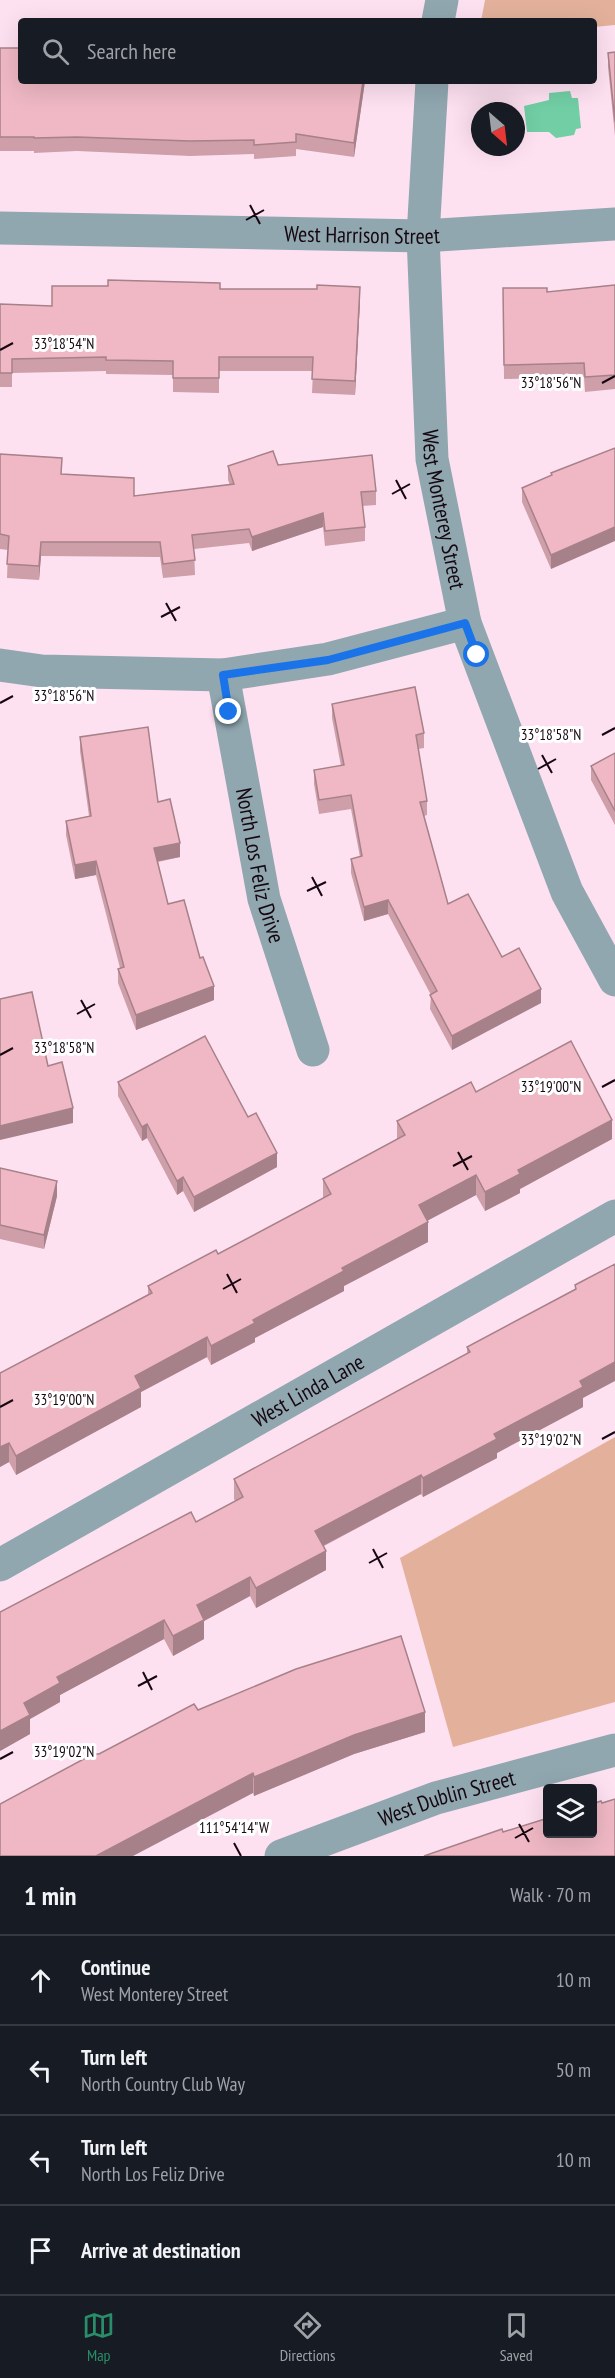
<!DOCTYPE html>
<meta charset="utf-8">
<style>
body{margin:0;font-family:"PT Sans Narrow",sans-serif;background:#20242c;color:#f1f3f6}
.controls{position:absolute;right:18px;bottom:18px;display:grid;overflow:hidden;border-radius:6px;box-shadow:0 6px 24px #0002}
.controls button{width:54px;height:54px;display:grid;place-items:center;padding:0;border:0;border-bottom:2px solid #363941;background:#171b24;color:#f1f3f6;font:30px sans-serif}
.compass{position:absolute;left:471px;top:102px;width:54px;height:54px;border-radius:50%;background:#171b24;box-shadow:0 6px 24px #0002;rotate:152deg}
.stop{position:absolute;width:18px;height:18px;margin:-14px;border:4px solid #1a73e8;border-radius:50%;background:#fff}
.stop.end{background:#1a73e8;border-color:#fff;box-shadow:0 2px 6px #0008}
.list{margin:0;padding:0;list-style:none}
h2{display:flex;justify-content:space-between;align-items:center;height:78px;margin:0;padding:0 24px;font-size:26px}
h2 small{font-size:20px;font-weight:400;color:#9ea1a6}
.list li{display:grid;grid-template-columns:39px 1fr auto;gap:18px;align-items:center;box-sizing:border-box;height:90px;padding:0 24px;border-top:2px solid #363941}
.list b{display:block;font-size:22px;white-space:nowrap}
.list p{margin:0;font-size:20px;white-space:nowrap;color:#9ea1a6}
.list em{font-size:20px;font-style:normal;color:#9ea1a6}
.icon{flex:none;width:33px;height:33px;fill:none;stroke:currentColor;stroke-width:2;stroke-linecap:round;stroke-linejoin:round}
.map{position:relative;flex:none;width:615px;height:1856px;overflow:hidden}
.search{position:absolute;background:#171b24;box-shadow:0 6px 24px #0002;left:18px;right:18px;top:18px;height:66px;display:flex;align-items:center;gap:15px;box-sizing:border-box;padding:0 21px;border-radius:6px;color:#9ea1a6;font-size:22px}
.sheet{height:438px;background:#171b24}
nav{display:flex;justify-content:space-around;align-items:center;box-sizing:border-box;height:84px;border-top:2px solid #363941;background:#171b24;font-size:16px;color:#9ea1a6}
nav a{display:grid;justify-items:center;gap:3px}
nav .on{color:#298d68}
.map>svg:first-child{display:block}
.green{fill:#e3b19b}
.water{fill:#71cea5}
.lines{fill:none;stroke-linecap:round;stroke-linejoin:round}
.minor{stroke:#90a7b0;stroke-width:33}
.wall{fill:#ce9ea9}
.shaded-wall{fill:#a78189}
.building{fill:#efb8c4;stroke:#a78189;stroke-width:1.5}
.route{stroke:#1a73e8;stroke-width:8}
.ticks{fill:none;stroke:#160710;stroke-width:2}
.labels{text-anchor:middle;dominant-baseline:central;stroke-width:6;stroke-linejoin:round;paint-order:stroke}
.street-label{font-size:22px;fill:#160710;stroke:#fff}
.ticks-label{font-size:15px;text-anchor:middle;fill:#160710;stroke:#fff;stroke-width:6;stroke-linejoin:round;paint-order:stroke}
</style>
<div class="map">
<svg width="615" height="1856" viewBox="0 0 615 1856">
<rect width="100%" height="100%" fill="#fee1f1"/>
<g class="green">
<path d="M 485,0 L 615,0 L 615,25 L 594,27 L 594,21 L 481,21 Z"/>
<path d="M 615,1437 L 615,1702 L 453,1747 L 400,1558 Z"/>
</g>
<path class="water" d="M 570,91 L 572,98 L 578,98 L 581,128 L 576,129 L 574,135 L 556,138 L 549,132 L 527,132 L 524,106 L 549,100 L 549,93 Z"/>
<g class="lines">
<g class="minor">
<path d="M 438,21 L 442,0"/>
<path id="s1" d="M 432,81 L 423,236 L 432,459 L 465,623 L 567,892 L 615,980"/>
<path id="s2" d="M 0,228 L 423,236 L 615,224"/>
<path d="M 0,665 L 42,671 L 223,675 L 328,659 L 465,623"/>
<path id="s3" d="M 223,675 L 264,899 L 313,1050"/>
<path id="s4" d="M 0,1565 L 615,1216"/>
<path id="s5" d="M 281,1856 L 436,1798 L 615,1750"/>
</g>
</g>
<g class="wall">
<path d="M 0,48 L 21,81 L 365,81 L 354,157 L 296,149 L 296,156 L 254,159 L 254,154 L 190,156 L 77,151 L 34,153 L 34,151 L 0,151 Z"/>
<path d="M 615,52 L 615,136 L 608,67 L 608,53 Z"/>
<path d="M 615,285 L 615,389 L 585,392 L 584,377 L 504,379 L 503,288 L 547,292 Z"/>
<path d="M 220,289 L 360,301 L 355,395 L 312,393 L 313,371 L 219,371 L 219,393 L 173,392 L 173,375 L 106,374 L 106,371 L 12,373 L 12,387 L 0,387 L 0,304 L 52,306 Z"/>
<path d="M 615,448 L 551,569 L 522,502 L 522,488 L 551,476 L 551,473 Z"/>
<path d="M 0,454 L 62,475 L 134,496 L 230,485 L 228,480 L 228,466 L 278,465 L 376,491 L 376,505 L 362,506 L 365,527 L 365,541 L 325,546 L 323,527 L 252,551 L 249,543 L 194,549 L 195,575 L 163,578 L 160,557 L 41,556 L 39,580 L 7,578 L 8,550 L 0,549 Z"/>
<path d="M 332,704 L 424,733 L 424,748 L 418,749 L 427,801 L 427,815 L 424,816 L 448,904 L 502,957 L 541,1003 L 452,1050 L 430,1009 L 431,995 L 388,914 L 364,921 L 351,873 L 351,859 L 360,857 L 351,809 L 319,814 L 314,784 L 314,770 L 341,766 L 332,718 Z"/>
<path d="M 80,737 L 158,802 L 180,857 L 158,862 L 168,904 L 200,958 L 214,1000 L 136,1030 L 118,983 L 118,969 L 120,968 L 96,875 L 75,879 L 66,835 L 66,821 L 89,816 L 80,751 Z"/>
<path d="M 615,753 L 615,825 L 591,780 L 591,766 Z"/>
<path d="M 118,1082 L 248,1117 L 277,1167 L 194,1212 L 183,1191 L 177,1195 L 147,1138 L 142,1141 L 118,1096 Z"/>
<path d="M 476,1092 L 612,1139 L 520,1189 L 520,1193 L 485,1211 L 476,1195 L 427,1221 L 428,1242 L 344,1286 L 344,1291 L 255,1338 L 255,1342 L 211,1365 L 207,1357 L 141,1392 L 141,1407 L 16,1475 L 9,1462 L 0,1467 L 0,1373 L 148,1294 L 148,1286 L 218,1254 L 323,1198 L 323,1179 L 397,1139 L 397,1121 Z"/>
<path d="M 0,1168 L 57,1196 L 44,1249 L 0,1239 Z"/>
<path d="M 615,1264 L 583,1398 L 583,1407 L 497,1453 L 497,1458 L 423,1497 L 421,1494 L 324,1546 L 326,1570 L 256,1608 L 250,1596 L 204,1621 L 204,1639 L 173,1656 L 164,1639 L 60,1695 L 60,1702 L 30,1719 L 30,1734 L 0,1751 L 0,1612 L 196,1522 L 235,1501 L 234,1499 L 234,1479 L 467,1354 L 467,1347 L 575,1290 L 575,1285 Z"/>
<path d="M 198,1710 L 425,1732 L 354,1754 L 254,1796 L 253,1793 L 99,1754 Z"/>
</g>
<g class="shaded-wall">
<path d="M 363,81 L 365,81 L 354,157 L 354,143 Z"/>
<path d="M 360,287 L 360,301 L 355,395 L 355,381 Z"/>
<path d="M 323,513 L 323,527 L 252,551 L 252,537 Z"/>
<path d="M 615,527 L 615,541 L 551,569 L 551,555 Z"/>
<path d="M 41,542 L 41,556 L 39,580 L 39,566 Z"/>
<path d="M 180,843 L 180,857 L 154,862 L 154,848 Z"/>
<path d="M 96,861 L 96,875 L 75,879 L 75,865 Z"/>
<path d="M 388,900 L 388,914 L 364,921 L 364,907 Z"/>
<path d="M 214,986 L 214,1000 L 136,1030 L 136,1015 Z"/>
<path d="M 541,989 L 541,1003 L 452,1050 L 452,1036 Z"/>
<path d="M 73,1108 L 73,1123 L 0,1140 L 0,1126 Z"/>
<path d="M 612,1120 L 612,1139 L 520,1189 L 520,1193 L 485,1211 L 485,1192 L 518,1170 Z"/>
<path d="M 147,1124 L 147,1138 L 142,1141 L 142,1127 Z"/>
<path d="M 277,1153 L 277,1167 L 194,1212 L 194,1197 Z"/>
<path d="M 476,1175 L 476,1195 L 419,1225 L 419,1205 Z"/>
<path d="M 183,1177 L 183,1191 L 177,1195 L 177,1181 Z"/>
<path d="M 57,1181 L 57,1196 L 44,1249 L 44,1235 Z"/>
<path d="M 428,1222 L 428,1242 L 344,1286 L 344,1291 L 255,1338 L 255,1342 L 211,1365 L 211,1346 L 253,1320 L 342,1268 Z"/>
<path d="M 207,1337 L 207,1357 L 141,1392 L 141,1407 L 16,1475 L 16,1456 L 135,1376 Z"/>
<path d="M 615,1362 L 615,1381 L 583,1398 L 583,1407 L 497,1453 L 497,1458 L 423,1497 L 423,1478 L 580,1381 Z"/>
<path d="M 9,1443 L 9,1462 L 0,1467 L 0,1447 Z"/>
<path d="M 421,1475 L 421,1494 L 315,1550 L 315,1531 Z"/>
<path d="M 326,1551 L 326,1570 L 256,1608 L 256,1588 Z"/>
<path d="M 250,1577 L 250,1596 L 204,1621 L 204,1639 L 173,1656 L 173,1636 L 197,1605 Z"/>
<path d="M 164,1620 L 164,1639 L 60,1695 L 60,1702 L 30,1719 L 30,1734 L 0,1751 L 0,1731 L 24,1703 L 57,1677 Z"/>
<path d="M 425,1712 L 425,1732 L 354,1754 L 254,1796 L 254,1777 L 354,1735 Z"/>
<path d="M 253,1773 L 253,1793 L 133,1856 L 96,1856 Z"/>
</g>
<g class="building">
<path d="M 0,48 L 21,48 L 21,81 L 363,81 L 354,143 L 296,134 L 296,142 L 254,145 L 254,140 L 190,141 L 77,137 L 34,138 L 34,137 L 0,137 Z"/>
<path d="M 615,52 L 615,122 L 608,53 Z"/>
<path d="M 108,280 L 220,283 L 220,289 L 317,289 L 317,285 L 360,287 L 355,381 L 312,379 L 313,357 L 219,357 L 219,378 L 173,378 L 173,361 L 106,360 L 106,357 L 12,359 L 12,373 L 0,373 L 0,304 L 52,306 L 52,286 L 108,286 Z"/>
<path d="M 615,285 L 615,375 L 585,377 L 584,363 L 504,365 L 503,288 L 547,288 L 547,292 Z"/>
<path d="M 615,448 L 615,527 L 551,555 L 522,488 L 552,475 L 551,473 Z"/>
<path d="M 273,451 L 278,465 L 372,455 L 376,491 L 361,492 L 365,527 L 325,531 L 323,513 L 252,537 L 249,529 L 192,535 L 195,560 L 163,564 L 160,542 L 41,542 L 39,566 L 7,564 L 9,536 L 0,534 L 0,454 L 62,458 L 61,474 L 134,478 L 134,496 L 234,484 L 228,466 Z"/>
<path d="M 415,687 L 424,733 L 416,735 L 427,801 L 420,802 L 448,904 L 468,894 L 502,957 L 519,948 L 541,989 L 452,1036 L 430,995 L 437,991 L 388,900 L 364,907 L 351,859 L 362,856 L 351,795 L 319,800 L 314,770 L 344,765 L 332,704 Z"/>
<path d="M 148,727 L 158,802 L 170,799 L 180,843 L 154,848 L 168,904 L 184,900 L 200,958 L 203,957 L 214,986 L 136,1015 L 118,969 L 124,967 L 96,861 L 75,865 L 66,821 L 91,816 L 80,737 Z"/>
<path d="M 615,753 L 615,811 L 591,766 Z"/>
<path d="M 32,992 L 48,1066 L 62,1062 L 73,1108 L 0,1126 L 0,999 Z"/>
<path d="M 205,1036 L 248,1117 L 256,1113 L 277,1153 L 194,1197 L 183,1177 L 177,1181 L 147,1124 L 142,1127 L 118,1082 Z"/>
<path d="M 571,1041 L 612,1120 L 518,1170 L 520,1174 L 485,1192 L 476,1175 L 419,1205 L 428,1222 L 342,1268 L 344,1271 L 253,1320 L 255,1323 L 211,1346 L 207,1337 L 135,1376 L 141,1388 L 16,1456 L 9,1443 L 0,1447 L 0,1373 L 152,1293 L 148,1286 L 216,1250 L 218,1254 L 331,1194 L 323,1179 L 405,1135 L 397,1121 L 471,1082 L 476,1092 Z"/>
<path d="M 0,1168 L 57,1181 L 44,1235 L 0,1225 Z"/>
<path d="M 615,1264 L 615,1362 L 580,1381 L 583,1387 L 494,1434 L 497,1439 L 423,1478 L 421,1475 L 315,1531 L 326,1551 L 256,1588 L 250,1577 L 197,1605 L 204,1620 L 173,1636 L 164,1620 L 57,1677 L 60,1683 L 24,1703 L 30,1715 L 0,1731 L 0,1612 L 191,1512 L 196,1522 L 243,1497 L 234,1479 L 470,1352 L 467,1347 L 576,1289 L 575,1285 Z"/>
<path d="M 401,1636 L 425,1712 L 354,1735 L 254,1777 L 253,1773 L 96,1856 L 0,1856 L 0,1804 L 93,1754 L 99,1754 L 194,1704 L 198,1710 L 296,1669 Z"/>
<path d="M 615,1799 L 615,1856 L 424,1856 L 502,1829 L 503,1832 L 548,1818 L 548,1833 L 592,1833 L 592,1804 L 601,1801 L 602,1803 Z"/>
</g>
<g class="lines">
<path class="route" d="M 229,712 L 223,675 L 328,660 L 465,623 L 477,655"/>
</g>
<path class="ticks" d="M 250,205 L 260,224M 246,220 L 264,210M 0,350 L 13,343M 602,383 L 615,376M 396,480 L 406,499M 392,494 L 410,484M 166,603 L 176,621M 161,617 L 180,607M 0,703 L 13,696M 602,735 L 615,728M 542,755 L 552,773M 538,769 L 556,759M 312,877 L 322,896M 307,891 L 326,882M 81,1000 L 91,1018M 77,1014 L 95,1004M 0,1055 L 13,1048M 602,1087 L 615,1080M 458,1152 L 468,1170M 453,1166 L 472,1156M 227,1274 L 237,1293M 223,1289 L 241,1279M 0,1407 L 13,1400M 602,1439 L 615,1432M 373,1549 L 383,1568M 369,1563 L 387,1553M 143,1672 L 152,1690M 138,1686 L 157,1676M 0,1759 L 13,1752M 519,1824 L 529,1842M 515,1838 L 533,1828M 234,1843 L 241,1856"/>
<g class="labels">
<g class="street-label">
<text stroke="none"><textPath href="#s2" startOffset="362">West Harrison Street</textPath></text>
<text stroke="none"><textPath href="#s1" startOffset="430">West Monterey Street</textPath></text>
<text stroke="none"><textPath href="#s3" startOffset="194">North Los Feliz Drive</textPath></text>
<text stroke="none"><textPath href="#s4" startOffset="354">West Linda Lane</textPath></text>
<text stroke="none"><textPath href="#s5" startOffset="176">West Dublin Street</textPath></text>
</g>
</g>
<g class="ticks-label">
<text x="64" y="349">33°18'54"N</text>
<text x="551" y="388">33°18'56"N</text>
<text x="64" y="701">33°18'56"N</text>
<text x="551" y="740">33°18'58"N</text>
<text x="64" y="1053">33°18'58"N</text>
<text x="551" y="1092">33°19'00"N</text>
<text x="64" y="1405">33°19'00"N</text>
<text x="551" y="1445">33°19'02"N</text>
<text x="64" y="1757">33°19'02"N</text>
<text x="234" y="1833">111°54'14"W</text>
</g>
</svg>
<div class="controls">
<button><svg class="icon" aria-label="layers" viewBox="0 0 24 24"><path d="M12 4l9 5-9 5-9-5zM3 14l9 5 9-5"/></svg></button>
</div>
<svg class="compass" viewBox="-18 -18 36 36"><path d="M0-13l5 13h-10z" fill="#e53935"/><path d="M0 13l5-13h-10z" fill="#9ea1a6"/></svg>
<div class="stop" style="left:477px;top:655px"></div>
<div class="stop end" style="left:229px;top:712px"></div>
<div class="search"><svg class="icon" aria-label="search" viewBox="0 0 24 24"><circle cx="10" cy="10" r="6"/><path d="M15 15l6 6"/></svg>Search here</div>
</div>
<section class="sheet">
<h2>1 min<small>Walk · 70 m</small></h2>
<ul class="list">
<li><svg class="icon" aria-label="ahead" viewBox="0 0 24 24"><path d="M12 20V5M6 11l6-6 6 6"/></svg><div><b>Continue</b><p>West Monterey Street</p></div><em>10 m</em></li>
<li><svg class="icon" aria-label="left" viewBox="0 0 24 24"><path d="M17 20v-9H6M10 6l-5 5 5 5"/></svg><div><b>Turn left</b><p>North Country Club Way</p></div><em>50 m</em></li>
<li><svg class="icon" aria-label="left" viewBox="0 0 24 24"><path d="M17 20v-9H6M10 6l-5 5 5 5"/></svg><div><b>Turn left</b><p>North Los Feliz Drive</p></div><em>10 m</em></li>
<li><svg class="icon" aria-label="arrive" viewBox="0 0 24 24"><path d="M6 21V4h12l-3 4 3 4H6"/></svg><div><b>Arrive at destination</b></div></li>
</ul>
</section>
<nav>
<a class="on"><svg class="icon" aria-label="map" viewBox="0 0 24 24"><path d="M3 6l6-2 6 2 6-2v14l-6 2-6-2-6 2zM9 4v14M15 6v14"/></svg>Map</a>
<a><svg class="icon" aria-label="directions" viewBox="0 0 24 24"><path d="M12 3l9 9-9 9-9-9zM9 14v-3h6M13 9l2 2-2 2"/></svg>Directions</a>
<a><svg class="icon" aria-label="saved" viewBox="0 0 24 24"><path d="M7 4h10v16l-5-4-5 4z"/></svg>Saved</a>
</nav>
